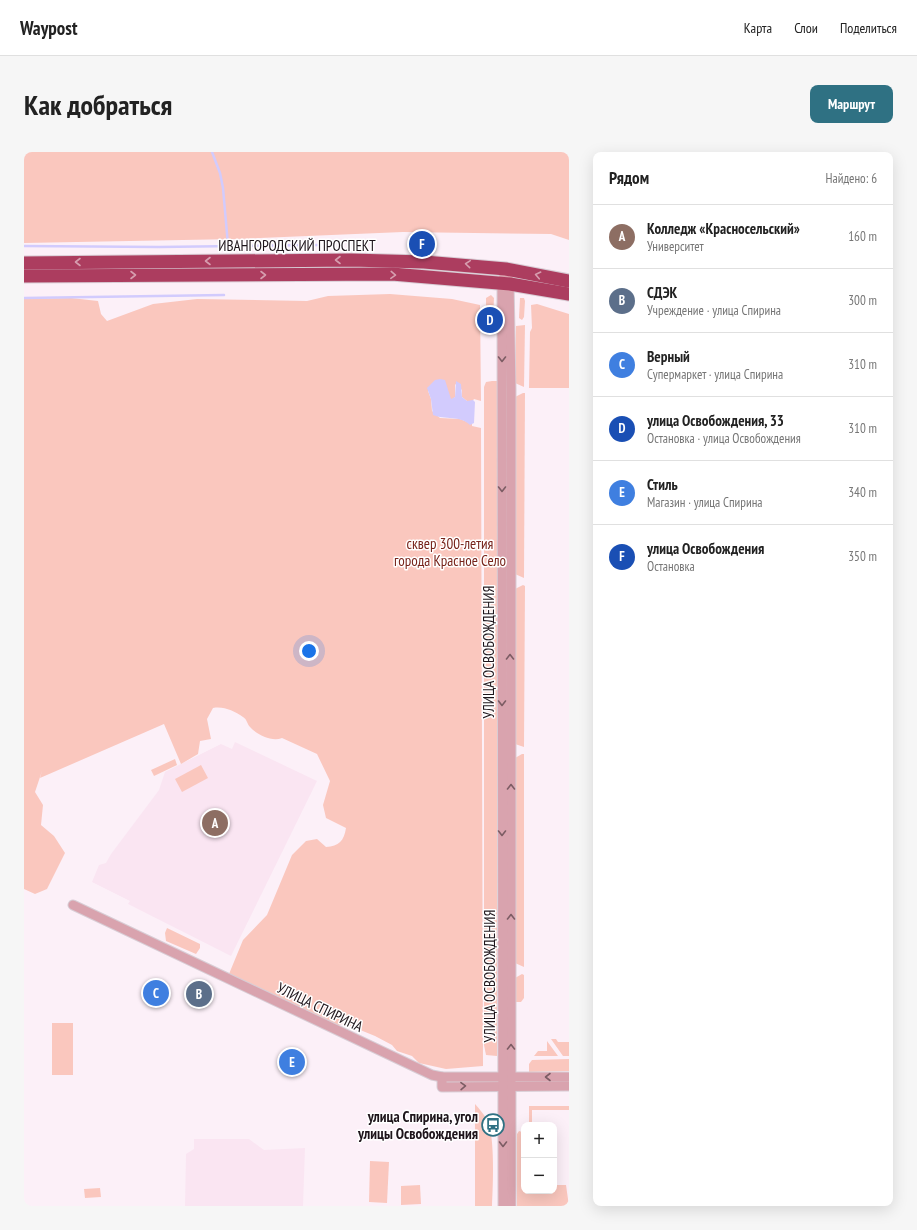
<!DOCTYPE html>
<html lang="ru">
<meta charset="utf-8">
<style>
body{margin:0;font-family:"PT Sans Narrow",sans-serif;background:#f6f6f6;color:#222}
.controls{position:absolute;right:12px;bottom:12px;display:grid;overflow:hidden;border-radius:8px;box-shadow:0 4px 16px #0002}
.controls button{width:36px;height:36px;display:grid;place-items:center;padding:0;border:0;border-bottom:1px solid #e0e0e0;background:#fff;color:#222;font:20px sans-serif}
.you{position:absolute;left:285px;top:499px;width:14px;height:14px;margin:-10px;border:3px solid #fff;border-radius:50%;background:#1a73e8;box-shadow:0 0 0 6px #1a73e833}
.badge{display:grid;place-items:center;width:26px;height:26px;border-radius:50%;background:#2f7183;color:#fff;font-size:13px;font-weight:700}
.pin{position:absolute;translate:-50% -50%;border:2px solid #fff;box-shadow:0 1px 4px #0006}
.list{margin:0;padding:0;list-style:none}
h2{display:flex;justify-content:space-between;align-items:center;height:52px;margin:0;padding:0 16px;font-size:17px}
h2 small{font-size:13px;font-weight:400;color:#767676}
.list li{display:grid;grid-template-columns:26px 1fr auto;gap:12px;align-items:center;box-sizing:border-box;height:64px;padding:0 16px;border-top:1px solid #e0e0e0}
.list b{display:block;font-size:15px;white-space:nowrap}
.list p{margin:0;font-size:13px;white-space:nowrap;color:#767676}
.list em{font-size:13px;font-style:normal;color:#767676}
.map{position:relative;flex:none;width:545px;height:1054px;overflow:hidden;border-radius:8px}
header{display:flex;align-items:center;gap:24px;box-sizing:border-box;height:56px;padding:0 20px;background:#fff;border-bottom:1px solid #e0e0e0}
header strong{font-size:19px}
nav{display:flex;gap:22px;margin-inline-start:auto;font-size:14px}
.intro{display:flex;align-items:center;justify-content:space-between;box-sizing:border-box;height:96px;padding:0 24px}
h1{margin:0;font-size:28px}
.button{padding:10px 18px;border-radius:8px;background:#2f7183;color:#fff;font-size:14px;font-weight:700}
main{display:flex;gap:24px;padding:0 24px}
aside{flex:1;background:#fff;border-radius:8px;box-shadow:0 4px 16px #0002}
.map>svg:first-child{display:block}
.built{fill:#fae5f2}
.green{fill:#fac7be}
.water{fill:#d2cbfd}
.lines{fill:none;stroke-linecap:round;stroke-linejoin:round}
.stream{stroke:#d2cbfd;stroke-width:2.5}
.minor-casing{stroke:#d8cdd5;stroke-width:11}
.highway-casing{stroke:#d8cdd5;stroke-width:15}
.minor{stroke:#d9a3ae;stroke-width:9}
.highway{stroke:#ac3d5f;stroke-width:13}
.oneway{stroke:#d69eaf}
.oneway2{stroke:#7c5c64}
.labels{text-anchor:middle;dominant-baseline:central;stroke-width:3;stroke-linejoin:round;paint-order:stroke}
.street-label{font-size:15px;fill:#1e151b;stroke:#fff}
.park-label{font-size:15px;fill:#77241b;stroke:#fff}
.poi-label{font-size:15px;font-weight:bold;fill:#1e151b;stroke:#fff;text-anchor:end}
</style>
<header>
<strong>Waypost</strong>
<nav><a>Карта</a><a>Слои</a><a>Поделиться</a></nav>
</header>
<div class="intro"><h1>Как добраться</h1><a class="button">Маршрут</a></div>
<main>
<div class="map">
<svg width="545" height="1054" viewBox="0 0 545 1054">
<rect width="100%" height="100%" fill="#fcf0f8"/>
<g class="built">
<path d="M 211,590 L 293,629 L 207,804 L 104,752 L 106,749 L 68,730 L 75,713 L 82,711 L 87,702 L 135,638 L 141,620 L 197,592 L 208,597 Z"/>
<path d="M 170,987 L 225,987 L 240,998 L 281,996 L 279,1054 L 161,1054 L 162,1002 L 170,997 Z"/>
</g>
<g class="green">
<path d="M 0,0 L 545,0 L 545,88 L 527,82 L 379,80 L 212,87 L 0,91 Z"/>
<path d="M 366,142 L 428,147 L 456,153 L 457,249 L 450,247 L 448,250 L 443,249 L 438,245 L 438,238 L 431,232 L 431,245 L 428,248 L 425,246 L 421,231 L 404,239 L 407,247 L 408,259 L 416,266 L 436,267 L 448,272 L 448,274 L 457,276 L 459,914 L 422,917 L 395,911 L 388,904 L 373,899 L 368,893 L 351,884 L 319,871 L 313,875 L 205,822 L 219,788 L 243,763 L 268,703 L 282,689 L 293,687 L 302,695 C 315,694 320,689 322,676 L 302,666 L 299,653 L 306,629 L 293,602 L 258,586 C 248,590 233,583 226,575 C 223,572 223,567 219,565 C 210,559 200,554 189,556 L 183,567 L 187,587 L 176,589 L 174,602 L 157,612 L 140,572 L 16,626 L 18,619 L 11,640 L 19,653 L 17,673 L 30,684 L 41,701 L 23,737 L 11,742 L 0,737 L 0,147 L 47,146 L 74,149 L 77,162 L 83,169 L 129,152 L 173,147 L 283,149 L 304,144 Z"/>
<path d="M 467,143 L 470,146 L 469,164 L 466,167 L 462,164 L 462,146 Z"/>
<path d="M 496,146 L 500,146 L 501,149 L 500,165 L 498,168 L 495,166 Z"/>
<path d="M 513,152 L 545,162 L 545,236 L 505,236 L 506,180 L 508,176 L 507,153 Z"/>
<path d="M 501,173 L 500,235 L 491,231 L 492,174 Z"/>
<path d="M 468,229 L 473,229 L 473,904 L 462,903 L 460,893 L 460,235 L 462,230 Z"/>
<path d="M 499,241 L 501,241 L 500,426 L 491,422 L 491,245 Z"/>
<path d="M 499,433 L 501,434 L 500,595 L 491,592 L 491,437 Z"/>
<path d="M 498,602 L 500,602 L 500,815 L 491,811 L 491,606 Z"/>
<path d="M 151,607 L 153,613 L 130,624 L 127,618 Z"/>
<path d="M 177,613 L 184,626 L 158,640 L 151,627 Z"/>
<path d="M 143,776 L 176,792 L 176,796 L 172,802 L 142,789 L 141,781 Z"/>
<path d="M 498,822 L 500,823 L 500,846 L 497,850 L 491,850 L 491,826 Z"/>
<rect x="28" y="871" width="21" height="52"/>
<path d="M 527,887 L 532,887 L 534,890 L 545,890 L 545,904 L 539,904 Z"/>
<path d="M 523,889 L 534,904 L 510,904 L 514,899 L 523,899 Z"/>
<path d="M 545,907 L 545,919 L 505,920 L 505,912 L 508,908 Z"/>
<path d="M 451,952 C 456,958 461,963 464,970 C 471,987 469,1034 468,1054 L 451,1054 Z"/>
<path d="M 505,954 L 545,954 L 545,958 L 508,958 L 508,973 L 505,973 Z"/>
<path d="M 495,979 L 498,980 L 497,1020 L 500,1039 L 530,1039 L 530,1033 L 542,1033 L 545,1054 L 493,1054 L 493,982 Z"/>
<path d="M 346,1009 L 365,1010 L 363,1051 L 345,1050 Z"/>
<path d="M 396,1033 L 397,1052 L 377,1053 L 377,1034 Z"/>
<path d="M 76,1036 L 77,1045 L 61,1046 L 60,1037 Z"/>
</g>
<path class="water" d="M 416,227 L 421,228 L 427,247 L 431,245 L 432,229 L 437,232 L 438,245 L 443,249 L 449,248 L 451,250 L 450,271 L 446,273 C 436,263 421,268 409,263 L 407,247 L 403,236 L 411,228 Z"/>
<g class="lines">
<g class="stream">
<path d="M 188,0 L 196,21 L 199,36 L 204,93"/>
<path d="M 0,94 L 135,95 L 295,93"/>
<path d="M 0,146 L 200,143"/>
</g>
<g class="minor-casing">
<g id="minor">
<path d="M 485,128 L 487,237 L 487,1054"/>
<path d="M 49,753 L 408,923 L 418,925 L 545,925"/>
<path d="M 418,925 L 418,935 L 545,934"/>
<path d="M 479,1054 L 478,148 L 478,131 L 482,117"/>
</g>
</g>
<g class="highway-casing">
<g id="highway">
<path d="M 0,111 L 327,108 L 400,110 L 482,117 L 545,129"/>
<path d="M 0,124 L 368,122 L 486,132 L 545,142"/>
</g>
</g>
<use href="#minor" class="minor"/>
<use href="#highway" class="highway"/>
</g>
<defs><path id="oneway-chevron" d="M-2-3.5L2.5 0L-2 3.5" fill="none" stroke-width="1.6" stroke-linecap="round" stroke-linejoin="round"/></defs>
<g class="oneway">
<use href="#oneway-chevron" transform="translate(314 108) rotate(180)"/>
<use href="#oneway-chevron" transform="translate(184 109) rotate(180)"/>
<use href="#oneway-chevron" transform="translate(54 110) rotate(180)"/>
<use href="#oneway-chevron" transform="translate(444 112) rotate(-175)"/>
<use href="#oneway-chevron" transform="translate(109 123)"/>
<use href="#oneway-chevron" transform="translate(239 123)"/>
<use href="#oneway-chevron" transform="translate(369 123) rotate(3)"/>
<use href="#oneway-chevron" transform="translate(514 123) rotate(-168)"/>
</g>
<g class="oneway2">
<use href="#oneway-chevron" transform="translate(478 207) rotate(90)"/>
<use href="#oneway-chevron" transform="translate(478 337) rotate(90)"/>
<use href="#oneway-chevron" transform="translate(486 505) rotate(-90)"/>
<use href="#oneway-chevron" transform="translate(478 551) rotate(90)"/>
<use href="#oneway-chevron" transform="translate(487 635) rotate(-90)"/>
<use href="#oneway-chevron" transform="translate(478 681) rotate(90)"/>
<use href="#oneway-chevron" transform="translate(487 765) rotate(-90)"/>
<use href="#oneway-chevron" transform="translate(487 895) rotate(-90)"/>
<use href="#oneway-chevron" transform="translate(524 925) rotate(180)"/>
<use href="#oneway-chevron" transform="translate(439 934) rotate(-1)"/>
<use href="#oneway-chevron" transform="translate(479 992) rotate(90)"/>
</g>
<defs>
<g id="bus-ring" transform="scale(1.15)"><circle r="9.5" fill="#fff" stroke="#2f7183" stroke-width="1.5"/><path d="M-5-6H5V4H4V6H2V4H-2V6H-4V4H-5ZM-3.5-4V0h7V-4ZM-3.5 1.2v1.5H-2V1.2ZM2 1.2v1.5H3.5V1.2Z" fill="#2f7183"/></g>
</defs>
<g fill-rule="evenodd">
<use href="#bus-ring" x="469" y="973"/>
</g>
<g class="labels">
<g class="street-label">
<text x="273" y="93">ИВАНГОРОДСКИЙ ПРОСПЕКТ</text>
<text transform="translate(464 500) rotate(-90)">УЛИЦА ОСВОБОЖДЕНИЯ</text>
<text transform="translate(465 824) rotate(-90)">УЛИЦА ОСВОБОЖДЕНИЯ</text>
<text transform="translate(296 855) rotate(26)">УЛИЦА СПИРИНА</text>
</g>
<g class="park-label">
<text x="426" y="391">сквер 300-летия<tspan x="426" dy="17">города Красное Село</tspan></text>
</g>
<g class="poi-label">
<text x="454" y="964">улица Спирина, угол<tspan x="454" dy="17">улицы Освобождения</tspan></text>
</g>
</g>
</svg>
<div class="controls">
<button>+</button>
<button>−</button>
</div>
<div class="you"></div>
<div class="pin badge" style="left:191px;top:671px;background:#8d6e63">A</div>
<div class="pin badge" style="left:175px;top:842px;background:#5c6f8a">B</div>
<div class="pin badge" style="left:132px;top:841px;background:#3f7fe0">C</div>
<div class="pin badge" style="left:466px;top:168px;background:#1a4fb4">D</div>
<div class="pin badge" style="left:268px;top:910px;background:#3f7fe0">E</div>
<div class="pin badge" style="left:398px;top:92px;background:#1a4fb4">F</div>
</div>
<aside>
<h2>Рядом<small>Найдено: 6</small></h2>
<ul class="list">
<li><span class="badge" style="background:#8d6e63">A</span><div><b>Колледж «Красносельский»</b><p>Университет</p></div><em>160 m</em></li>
<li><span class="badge" style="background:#5c6f8a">B</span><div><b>СДЭК</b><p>Учреждение · улица Спирина</p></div><em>300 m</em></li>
<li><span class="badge" style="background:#3f7fe0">C</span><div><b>Верный</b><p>Супермаркет · улица Спирина</p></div><em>310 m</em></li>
<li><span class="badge" style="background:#1a4fb4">D</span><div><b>улица Освобождения, 33</b><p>Остановка · улица Освобождения</p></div><em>310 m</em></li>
<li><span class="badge" style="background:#3f7fe0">E</span><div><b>Стиль</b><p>Магазин · улица Спирина</p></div><em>340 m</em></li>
<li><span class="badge" style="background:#1a4fb4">F</span><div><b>улица Освобождения</b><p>Остановка</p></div><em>350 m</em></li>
</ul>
</aside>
</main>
